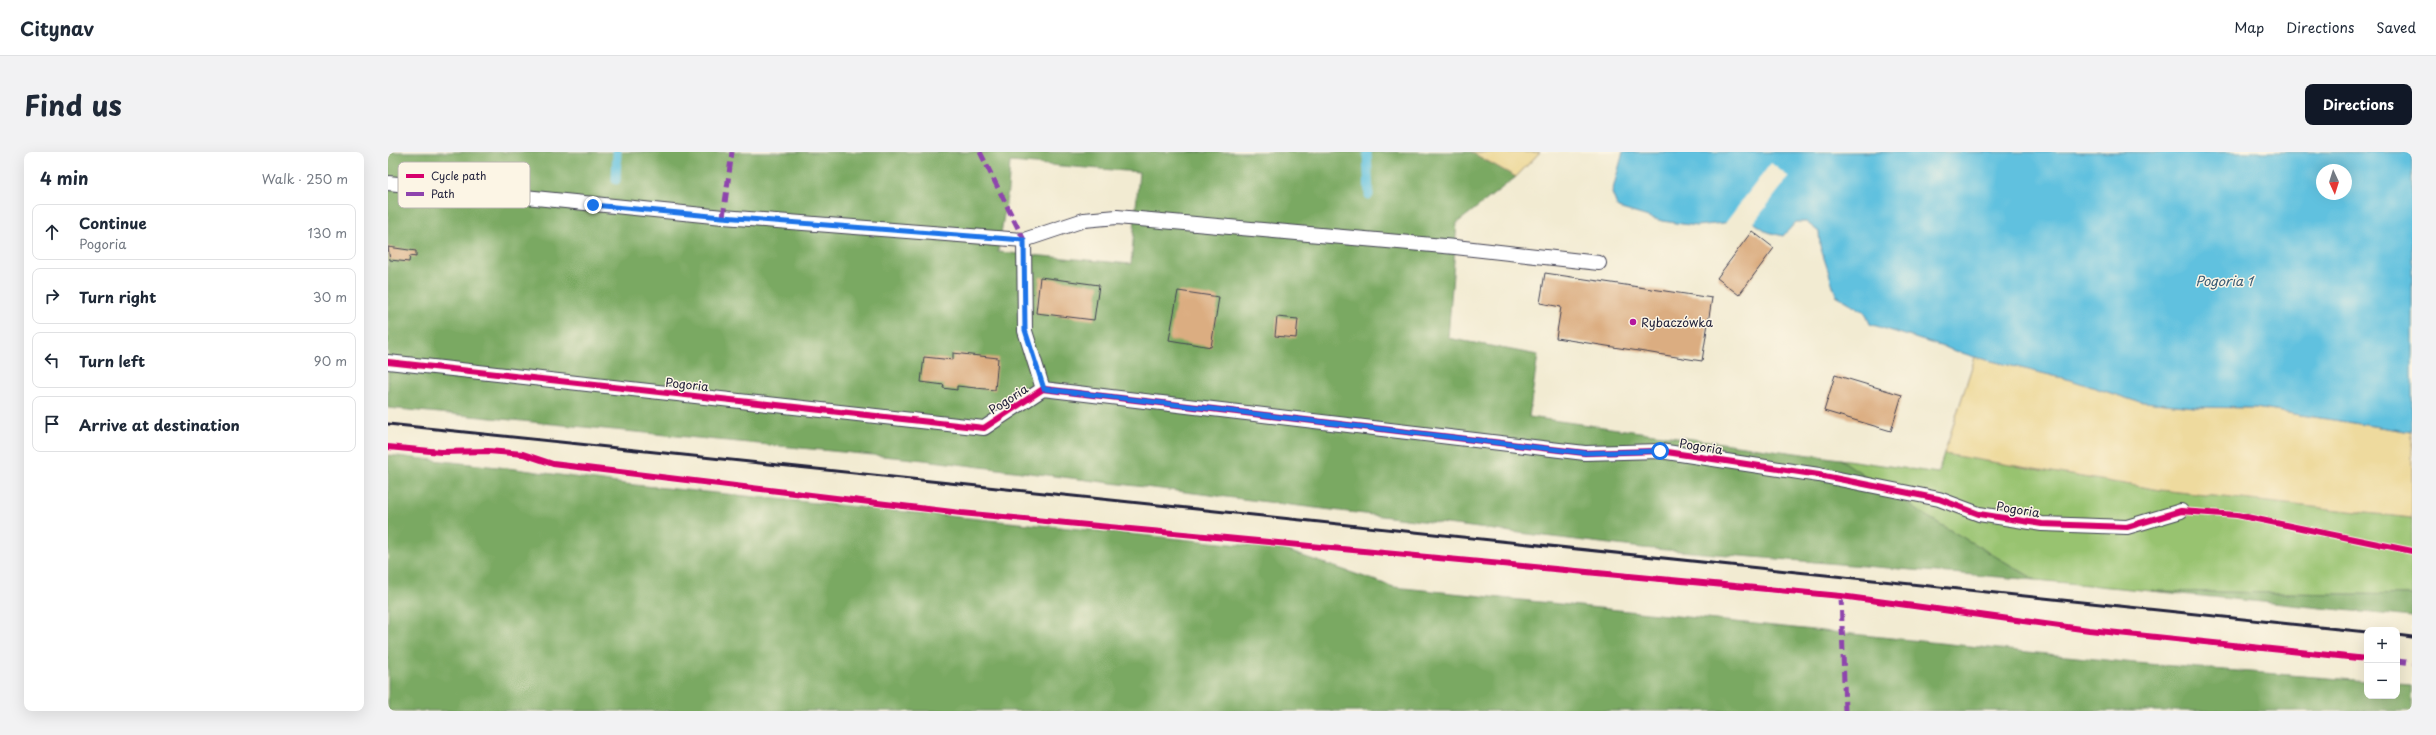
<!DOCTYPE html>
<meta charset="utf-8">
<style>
body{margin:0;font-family:"Playpen Sans",sans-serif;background:#f2f2f3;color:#1f2937}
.controls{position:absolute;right:12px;bottom:12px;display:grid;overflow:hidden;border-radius:8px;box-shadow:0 4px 16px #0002}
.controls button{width:36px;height:36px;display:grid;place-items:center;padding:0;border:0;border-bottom:1px solid #e0e1e3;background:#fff;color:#1f2937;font:20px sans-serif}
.compass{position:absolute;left:1928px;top:12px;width:36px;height:36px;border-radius:50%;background:#fff;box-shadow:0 4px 16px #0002;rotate:176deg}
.stop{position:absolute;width:12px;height:12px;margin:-9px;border:3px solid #1a73e8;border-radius:50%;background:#fff}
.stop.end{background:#1a73e8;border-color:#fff;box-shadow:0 1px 4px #0008}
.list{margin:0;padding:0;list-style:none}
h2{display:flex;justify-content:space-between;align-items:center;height:52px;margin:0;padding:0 16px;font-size:17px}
h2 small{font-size:13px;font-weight:400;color:#747a83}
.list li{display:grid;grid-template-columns:26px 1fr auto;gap:12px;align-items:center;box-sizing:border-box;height:56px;margin:0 8px 8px;padding:0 8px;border:1px solid #e0e1e3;border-radius:8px}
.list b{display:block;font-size:15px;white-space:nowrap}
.list p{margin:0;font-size:13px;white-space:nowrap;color:#747a83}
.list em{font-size:13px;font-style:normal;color:#747a83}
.icon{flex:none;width:22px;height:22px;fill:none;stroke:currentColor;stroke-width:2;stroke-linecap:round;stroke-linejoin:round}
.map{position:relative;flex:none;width:2024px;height:559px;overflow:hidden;border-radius:8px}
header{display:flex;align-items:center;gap:24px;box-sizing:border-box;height:56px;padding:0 20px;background:#fff;border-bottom:1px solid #e0e1e3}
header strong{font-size:19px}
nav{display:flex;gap:22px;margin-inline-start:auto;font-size:14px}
.intro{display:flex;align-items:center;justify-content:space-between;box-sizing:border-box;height:96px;padding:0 24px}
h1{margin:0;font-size:28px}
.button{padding:10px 18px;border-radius:8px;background:#111827;color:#fff;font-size:14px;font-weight:700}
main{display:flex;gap:24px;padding:0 24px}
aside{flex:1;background:#fff;border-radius:8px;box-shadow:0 4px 16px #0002}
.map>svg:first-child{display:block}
.green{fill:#98c370;stroke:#5d7256}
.forest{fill:#7aa962;stroke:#4e664e;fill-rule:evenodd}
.sand{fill:#eeda9e;stroke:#887e6c}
.water{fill:#61c1df;stroke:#42728d;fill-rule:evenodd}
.pier{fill:#f2ebd2}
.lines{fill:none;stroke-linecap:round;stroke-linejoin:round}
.stream{stroke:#61c1df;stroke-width:9}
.building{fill:#dbad81}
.lane-casing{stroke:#414052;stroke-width:16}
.lane{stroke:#fff;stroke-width:14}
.rail{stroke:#22223b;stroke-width:3}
.quiet{stroke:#8e44ad;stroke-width:5;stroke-dasharray:10 5;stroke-linecap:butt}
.cycleway-casing{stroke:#fcf5e5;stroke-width:8}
.cycleway{stroke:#d6006c;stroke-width:6}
.route{stroke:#1a73e8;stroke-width:5}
.poi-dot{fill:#b5179e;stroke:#fcf5e5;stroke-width:1.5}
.labels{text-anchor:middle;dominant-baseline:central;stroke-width:3;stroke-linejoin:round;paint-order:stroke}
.poi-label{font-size:12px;fill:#22223b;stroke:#fcf5e5;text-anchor:start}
.street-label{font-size:12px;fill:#22223b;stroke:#fcf5e5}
.water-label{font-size:13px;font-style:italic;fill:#385a74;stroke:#fcf5e5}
.key{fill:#fcf5e5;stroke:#bbb6b2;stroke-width:1}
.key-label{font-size:11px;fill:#22223b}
</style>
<header>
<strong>Citynav</strong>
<nav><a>Map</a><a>Directions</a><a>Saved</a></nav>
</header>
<div class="intro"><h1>Find us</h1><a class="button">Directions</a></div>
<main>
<aside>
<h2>4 min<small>Walk · 250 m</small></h2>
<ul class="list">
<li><svg class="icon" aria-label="ahead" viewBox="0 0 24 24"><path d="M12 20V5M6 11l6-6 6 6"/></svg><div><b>Continue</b><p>Pogoria</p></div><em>130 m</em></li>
<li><svg class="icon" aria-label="right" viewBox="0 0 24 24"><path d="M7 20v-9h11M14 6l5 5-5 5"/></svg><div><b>Turn right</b></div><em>30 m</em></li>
<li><svg class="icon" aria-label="left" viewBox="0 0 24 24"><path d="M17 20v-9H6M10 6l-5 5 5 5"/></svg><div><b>Turn left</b></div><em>90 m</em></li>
<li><svg class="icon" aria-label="arrive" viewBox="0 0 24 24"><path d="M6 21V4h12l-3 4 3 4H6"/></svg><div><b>Arrive at destination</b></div></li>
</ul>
</aside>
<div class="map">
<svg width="2024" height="559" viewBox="0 0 2024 559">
<rect width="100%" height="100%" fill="#fcf5e5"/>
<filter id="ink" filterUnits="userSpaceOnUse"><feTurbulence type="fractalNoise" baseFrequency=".025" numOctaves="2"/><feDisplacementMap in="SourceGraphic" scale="8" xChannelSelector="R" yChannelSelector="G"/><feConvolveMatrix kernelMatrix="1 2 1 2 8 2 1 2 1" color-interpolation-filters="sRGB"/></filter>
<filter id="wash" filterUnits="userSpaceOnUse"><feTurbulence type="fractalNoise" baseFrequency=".012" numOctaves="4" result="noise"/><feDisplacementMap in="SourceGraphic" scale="16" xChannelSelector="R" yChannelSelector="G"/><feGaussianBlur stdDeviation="0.9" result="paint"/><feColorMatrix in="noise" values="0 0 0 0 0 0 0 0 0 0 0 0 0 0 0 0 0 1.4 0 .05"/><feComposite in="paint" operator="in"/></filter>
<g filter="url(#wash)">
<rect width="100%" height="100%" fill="#f2ebd2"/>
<path class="green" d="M 1556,302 L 1773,338 L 2024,366 L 2024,443 L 1763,439 L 1648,428 L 1538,364 L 1452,307 L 1550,321 Z"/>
<g class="forest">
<path d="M 0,0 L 1083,0 L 1128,25 L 1069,71 L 1060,186 L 1150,203 L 1141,265 L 1452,307 L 1538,364 L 1648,428 L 1254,396 L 536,308 L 0,256 ZM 622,10 L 751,20 L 743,112 L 610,100 L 620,38 Z"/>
<path d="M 0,303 L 128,317 L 237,332 L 894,397 L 1006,435 L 1747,511 L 1979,529 L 1979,544 L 2009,544 L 2009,532 L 2024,533 L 2024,559 L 0,559 Z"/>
<path d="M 1763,439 L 2024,443 L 2024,465 Z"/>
</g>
<g class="sand">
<path d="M 1083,0 L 1152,0 L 1128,25 Z"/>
<path d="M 1587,205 L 1683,228 L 1747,249 L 1807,255 L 1867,256 L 2024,280 L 2024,366 L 1773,338 L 1556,302 Z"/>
</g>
<path class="water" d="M 1235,0 L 2024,0 L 2024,280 L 1867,256 L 1807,255 L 1747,249 L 1683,228 L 1587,205 L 1482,172 L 1477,160 L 1448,143 L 1432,94 L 1431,80 L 1418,70 L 1408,70 L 1395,84 L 1380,80 L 1362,68 L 1308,74 L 1274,69 L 1230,56 L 1224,41 ZM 1934,18 L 1958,18 L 1958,42 L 1934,42 Z"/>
<path class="pier" d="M 1383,11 L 1401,25 L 1365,72 L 1362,70 L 1335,74 Z"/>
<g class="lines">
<g class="stream">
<path d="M 979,0 L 981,43"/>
<path d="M 228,28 L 229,0"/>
</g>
</g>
<g id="blocks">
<g class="building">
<path d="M 1364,79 L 1386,96 L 1351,143 L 1329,126 Z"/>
<path d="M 0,95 L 28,99 L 28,105 L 22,104 L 21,110 L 2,108 Z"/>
<path d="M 1157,121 L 1324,146 L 1314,209 L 1168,186 L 1173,155 L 1152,151 Z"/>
<path d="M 652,125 L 711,133 L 706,168 L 648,161 Z"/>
<path d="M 790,139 L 831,145 L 823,195 L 781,188 Z"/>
<path d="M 889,165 L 910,167 L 908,186 L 887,184 Z"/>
<path d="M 565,201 L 610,206 L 607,238 L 569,234 L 569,238 L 555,236 L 556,233 L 533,230 L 536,205 L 565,208 Z"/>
<path d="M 1447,223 L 1514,243 L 1503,279 L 1436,259 Z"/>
</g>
</g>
</g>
<g filter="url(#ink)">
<use href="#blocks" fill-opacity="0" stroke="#414052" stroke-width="1"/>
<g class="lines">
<g class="lane-casing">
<g id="lane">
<path d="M 0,31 L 335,65 L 636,88 L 696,68 L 729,65 L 1067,95 L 1211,111"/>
<path d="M 636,88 L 637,179 L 655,237"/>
<path d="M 0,210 L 596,276 L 655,237 L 1197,301 L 1272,299 L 1431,323 L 1551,347 L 1591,362 L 1654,372 L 1739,375 L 1793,359"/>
</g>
</g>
<use href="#lane" class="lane"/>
<g class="rail">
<path d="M 0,272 L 1979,480"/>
<path d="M 2009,483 L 2024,485"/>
</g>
<g class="quiet">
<path d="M 592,0 L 636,88"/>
<path d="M 335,65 L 344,0"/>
<path d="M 1453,444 L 1457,559"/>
<path d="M 2009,509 L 2024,511"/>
</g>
<g class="cycleway-casing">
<g id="cycleway">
<path d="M 0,210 L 596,276 L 655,237 L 1197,301 L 1272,299 L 1431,323 L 1551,347 L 1591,362 L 1654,372 L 1739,375 L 1793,359 L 1849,363 L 2024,399"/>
<path d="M 0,295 L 53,300 L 100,299 L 135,302 L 165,312 L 573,361 L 1453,444 L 1701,478 L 1979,507"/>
</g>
</g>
<use href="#cycleway" class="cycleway"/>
</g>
</g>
<g class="lines" filter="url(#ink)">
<path class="route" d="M 205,53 L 334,65 L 636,88 L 637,178 L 656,237 L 1197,301 L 1272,299"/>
</g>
<circle class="poi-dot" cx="1245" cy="170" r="4"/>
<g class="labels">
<g class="poi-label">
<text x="1253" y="170">Rybaczówka</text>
</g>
<g class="street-label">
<text transform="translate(299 232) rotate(6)">Pogoria</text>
<text transform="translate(620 247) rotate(-33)">Pogoria</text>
<text transform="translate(1313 294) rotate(9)">Pogoria</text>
<text transform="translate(1630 357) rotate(9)">Pogoria</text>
</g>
<g class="water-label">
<text x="1836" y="128">Pogoria 1</text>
</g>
</g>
<rect x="10" y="10" width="132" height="46" rx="6" class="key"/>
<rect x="18" y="22" width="18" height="4" fill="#d6006c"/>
<rect x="18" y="40" width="18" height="4" fill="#8e44ad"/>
<g class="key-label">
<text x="43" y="28">Cycle path</text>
<text x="43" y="46">Path</text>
</g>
</svg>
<div class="controls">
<button>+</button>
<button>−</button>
</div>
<svg class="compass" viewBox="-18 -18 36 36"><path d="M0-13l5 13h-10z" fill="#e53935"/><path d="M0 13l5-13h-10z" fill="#747a83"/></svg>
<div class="stop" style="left:1272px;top:299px"></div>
<div class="stop end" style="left:205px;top:53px"></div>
</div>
</main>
